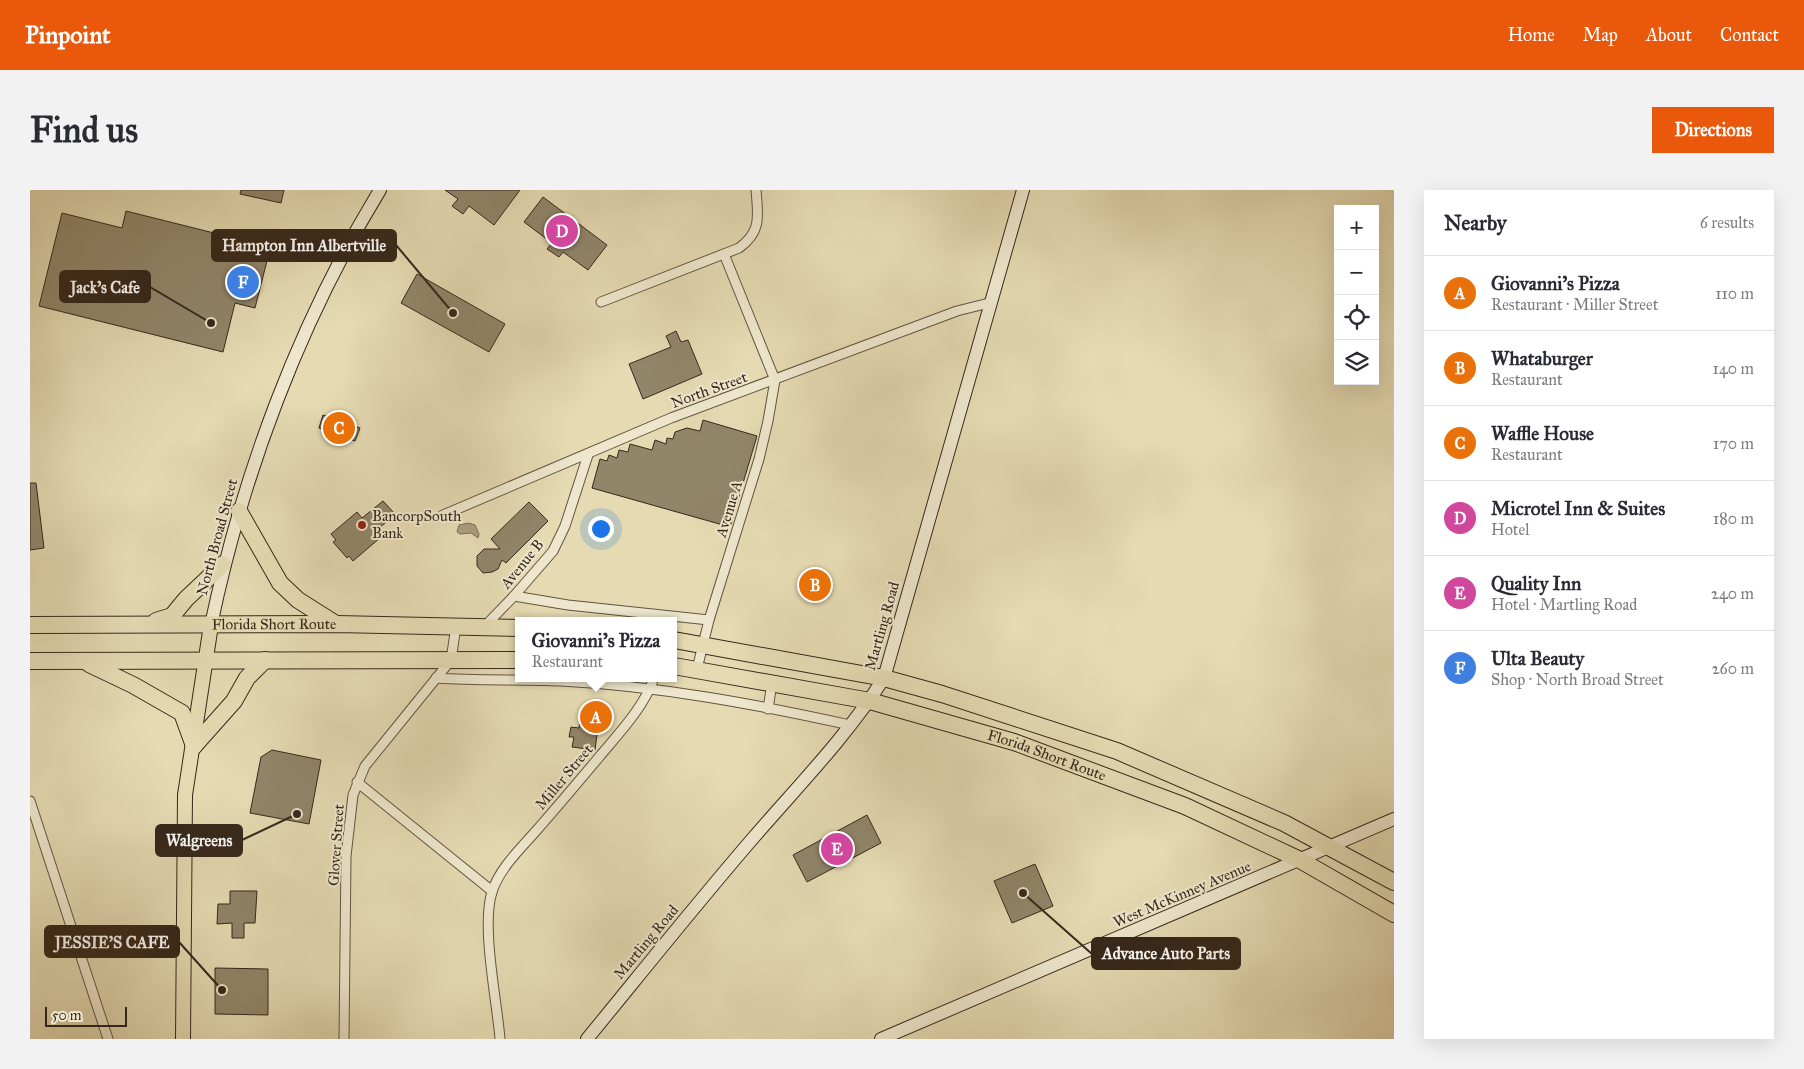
<!DOCTYPE html>
<meta charset="utf-8">
<style>
body{margin:0;font-family:"IM FELL Great Primer",serif;background:#f2f2f3;color:#2b2b33}
.controls{position:absolute;right:15px;top:15px;display:grid;overflow:hidden;border-radius:0px;box-shadow:0 5px 20px #0002}
.controls button{width:45px;height:45px;display:grid;place-items:center;padding:0;border:0;border-bottom:1px solid #e1e1e2;background:#fff;color:#2b2b33;font:25px sans-serif}
.scale{position:absolute;left:15px;bottom:12px;width:82px;box-sizing:border-box;padding-left:5px;border:2px solid #36281b;border-top:0;font-size:14px;line-height:18px;white-space:nowrap;color:#36281b;-webkit-text-stroke:4px #eee7cd;paint-order:stroke}
.you{position:absolute;left:570px;top:338px;width:18px;height:18px;margin:-12px;border:4px solid #fff;border-radius:50%;background:#1a73e8;box-shadow:0 0 0 8px #1a73e833}
.badge{display:grid;place-items:center;width:32px;height:32px;border-radius:50%;background:#ea580c;color:#fff;font-size:16px;font-weight:700}
.pin{position:absolute;translate:-50% -50%;border:2px solid #fff;box-shadow:0 1px 5px #0006}
.popup{position:absolute;left:485px;top:427px;width:162px;height:65px;box-sizing:border-box;display:grid;place-content:center;border-radius:0px;background:#fff;filter:drop-shadow(0 1px 4px #0005);font-size:16px;white-space:nowrap;color:#7c7c81}
.popup b{font-size:19px;color:#2b2b33}
.popup::after{content:'';position:absolute;left:50%;top:100%;margin-left:-10px;border:10px solid transparent;border-top-color:#fff}
.list{margin:0;padding:0;list-style:none}
h2{display:flex;justify-content:space-between;align-items:center;height:65px;margin:0;padding:0 20px;font-size:21px}
h2 small{font-size:16px;font-weight:400;color:#7c7c81}
.list li{display:grid;grid-template-columns:32px 1fr auto;gap:15px;align-items:center;box-sizing:border-box;height:75px;padding:0 20px;border-top:1px solid #e1e1e2}
.list b{display:block;font-size:19px;white-space:nowrap}
.list p{margin:0;font-size:16px;white-space:nowrap;color:#7c7c81}
.list em{font-size:16px;font-style:normal;color:#7c7c81}
.icon{flex:none;width:28px;height:28px;fill:none;stroke:currentColor;stroke-width:2;stroke-linecap:round;stroke-linejoin:round}
.map{position:relative;flex:none;width:1364px;height:849px;overflow:hidden;border-radius:0px}
header{display:flex;align-items:center;gap:30px;box-sizing:border-box;height:70px;padding:0 25px;background:#ea580c;color:#fff}
header strong{font-size:24px}
nav{display:flex;gap:28px;margin-inline-start:auto;font-size:18px}
.intro{display:flex;align-items:center;justify-content:space-between;box-sizing:border-box;height:120px;padding:0 30px}
h1{margin:0;font-size:35px}
.button{padding:12px 22px;border-radius:0px;background:#ea580c;color:#fff;font-size:18px;font-weight:700}
main{display:flex;gap:30px;padding:0 30px}
aside{flex:1;background:#fff;border-radius:0px;box-shadow:0 5px 20px #0002}
.map>svg:first-child{display:block}
.water{fill:#aa9d7f;stroke:#7c6e57}
.building{fill:#91856a;stroke:#36281b}
.lines{fill:none;stroke-linecap:round;stroke-linejoin:round}
.street-casing{stroke:#625441;stroke-width:11}
.secondary-casing{stroke:#36281b;stroke-width:14}
.primary-casing{stroke:#36281b;stroke-width:16}
.highway-casing{stroke:#36281b;stroke-width:18}
.street{stroke:#eee7cd;stroke-width:9}
.secondary{stroke:#eee7cd;stroke-width:12}
.primary{stroke:#e5dab2;stroke-width:14}
.highway{stroke:#e5dab2;stroke-width:16}
.poi-dot{fill:#8f2418;stroke:#eee7cd;stroke-width:2}
.labels{text-anchor:middle;dominant-baseline:central;stroke-width:4;stroke-linejoin:round;paint-order:stroke}
.street-label{font-size:15px;fill:#36281b;stroke:#eee7cd}
.poi-label{font-size:15px;fill:#36281b;stroke:#eee7cd;text-anchor:start}
.leader{fill:none;stroke:#36281b;stroke-width:2}
.callout-dot{fill:#36281b;stroke:#eee7cd;stroke-width:2}
.callout{fill:#36281b;stroke:#36281b;stroke-width:2}
.callout-label{font-size:16px;text-anchor:middle;font-weight:bold;fill:#fff}
</style>
<header>
<strong>Pinpoint</strong>
<nav><a>Home</a><a>Map</a><a>About</a><a>Contact</a></nav>
</header>
<div class="intro"><h1>Find us</h1><a class="button">Directions</a></div>
<main>
<div class="map">
<svg width="1364" height="849" viewBox="0 0 1364 849">
<rect width="100%" height="100%" fill="#e5dab2"/>
<filter id="stains"><feTurbulence type="fractalNoise" baseFrequency=".004" numOctaves="4"/><feColorMatrix values="0 0 0 0 .2 0 0 0 0 .09 0 0 0 0 .02 0 0 0 .5 -.17"/></filter>
<radialGradient id="worn" r=".72"><stop offset=".6" stop-color="#630" stop-opacity="0"/><stop offset="1" stop-color="#630" stop-opacity=".3"/></radialGradient>
<path class="water" d="M 439,333 L 445,335 L 449,344 L 448,348 L 441,343 L 430,344 L 427,342 L 429,335 Z"/>
<g class="building">
<path d="M 211,0 L 254,0 L 251,13 L 210,4 Z"/>
<path d="M 415,0 L 490,0 L 464,35 L 439,16 L 433,24 L 422,16 L 428,9 Z"/>
<path d="M 513,7 L 577,55 L 558,80 L 533,62 L 529,67 L 517,59 L 522,53 L 494,32 Z"/>
<path d="M 96,21 L 220,52 L 218,57 L 239,63 L 225,118 L 205,113 L 193,162 L 9,116 L 32,23 L 92,38 Z"/>
<path d="M 387,84 L 475,134 L 459,162 L 371,113 Z"/>
<path d="M 646,141 L 651,152 L 658,150 L 672,184 L 613,209 L 599,174 L 641,157 L 636,146 Z"/>
<path d="M 293,225 L 330,238 L 325,251 L 289,238 Z"/>
<path d="M 673,230 L 727,246 L 700,337 L 562,298 L 570,269 L 577,271 L 579,265 L 587,268 L 589,260 L 598,262 L 600,254 L 622,260 L 625,250 L 636,254 L 637,248 L 643,249 L 645,242 L 657,238 L 670,241 Z"/>
<path d="M 0,293 L 6,293 L 14,358 L 0,360 Z"/>
<path d="M 353,311 L 365,324 L 345,342 L 350,348 L 323,371 L 319,366 L 317,368 L 303,352 L 306,350 L 301,344 L 327,322 L 332,328 Z"/>
<path d="M 499,312 L 518,331 L 476,373 L 472,370 L 468,379 L 462,382 L 453,383 L 447,376 L 447,366 L 454,359 L 470,359 L 461,349 Z"/>
<path d="M 560,517 L 578,519 L 576,538 L 568,537 L 565,560 L 542,557 L 544,547 L 539,547 L 541,537 L 549,538 L 552,519 L 560,520 Z"/>
<path d="M 242,560 L 291,570 L 279,634 L 220,623 L 231,567 Z"/>
<path d="M 837,625 L 851,653 L 777,692 L 763,665 Z"/>
<path d="M 1005,674 L 1023,716 L 982,733 L 964,691 Z"/>
<path d="M 200,701 L 227,701 L 225,733 L 214,733 L 214,748 L 202,748 L 202,733 L 187,734 L 188,714 L 200,714 Z"/>
<path d="M 185,778 L 238,779 L 238,825 L 185,824 Z"/>
</g>
<g class="lines">
<g class="street-casing">
<g id="street">
<path d="M 571,112 L 709,58 C 732,41 728,26 726,0"/>
<path d="M 413,325 L 641,228 L 927,121 L 959,113"/>
<path d="M 484,406 L 538,415 L 679,430"/>
<path d="M 454,437 L 484,406 L 523,361 L 535,336 L 558,265"/>
<path d="M 667,479 L 679,430 L 729,269 L 738,231 L 745,190 L 694,64"/>
<path d="M 406,488 C 448,491 489,489 531,491 C 628,496 725,514 820,535"/>
<path d="M 738,519 L 742,493"/>
<path d="M 327,592 L 462,701"/>
<path d="M 0,611 L 78,849"/>
<path d="M 314,849 L 316,666 L 323,605 L 335,576 L 421,470 L 426,436"/>
<path d="M 470,849 C 467,811 451,736 462,702 C 469,679 491,658 506,641 C 528,616 549,591 570,566 C 590,542 614,517 624,488"/>
</g>
</g>
<g class="secondary-casing">
<g id="secondary">
<path d="M 181,435 C 213,283 269,133 350,0"/>
<path d="M 557,849 C 612,782 667,713 724,647 C 769,595 817,546 854,488 L 993,0"/>
<path d="M 851,849 L 1364,629"/>
</g>
</g>
<g class="primary-casing">
<path id="primary" d="M 153,849 L 155,605 L 181,435"/>
</g>
<g class="highway-casing">
<g id="highway">
<path d="M 209,321 L 250,393 L 268,410 L 306,434"/>
<path d="M 126,431 L 142,426 L 156,409 L 193,374"/>
<path id="s1" d="M 0,435 L 306,434 L 488,438"/>
<path d="M 644,450 L 854,488 L 912,504 L 1087,561 L 1254,633 L 1364,692"/>
<path d="M 0,471 L 488,470"/>
<path d="M 59,474 L 103,495 L 152,523 L 164,556"/>
<path id="s2" d="M 644,476 L 840,511 L 984,552 L 1155,616 L 1270,670 L 1364,724"/>
<path d="M 164,556 L 204,511 L 217,488 L 235,470"/>
</g>
</g>
<use href="#street" class="street"/>
<use href="#secondary" class="secondary"/>
<use href="#primary" class="primary"/>
<use href="#highway" class="highway"/>
</g>
<circle class="poi-dot" cx="332" cy="335" r="5"/>
<g class="labels">
<g class="street-label">
<text transform="translate(679 200) rotate(-20)">North Street</text>
<text transform="translate(699 319) rotate(-73)">Avenue A</text>
<text transform="translate(187 347) rotate(-75)">North Broad Street</text>
<text transform="translate(492 374) rotate(-51)">Avenue B</text>
<text stroke="none"><textPath href="#s1" startOffset="244">Florida Short Route</textPath></text>
<text transform="translate(852 436) rotate(-74)">Martling Road</text>
<text stroke="none"><textPath href="#s2" startOffset="384">Florida Short Route</textPath></text>
<text transform="translate(534 587) rotate(-50)">Miller Street</text>
<text transform="translate(306 655) rotate(-86)">Glover Street</text>
<text transform="translate(1152 704) rotate(-23)">West McKinney Avenue</text>
<text transform="translate(616 752) rotate(-50)">Martling Road</text>
</g>
<g class="poi-label">
<text x="342" y="326">BancorpSouth<tspan x="342" dy="17">Bank</tspan></text>
</g>
</g>
<path class="leader" d="M423 123L366 55M181 133L120 97M267 624L212 650M192 800L149 752M993 703L1062 764"/>
<g class="callout-dot">
<circle cx="423" cy="123" r="5"/>
<circle cx="181" cy="133" r="5"/>
<circle cx="267" cy="624" r="5"/>
<circle cx="192" cy="800" r="5"/>
<circle cx="993" cy="703" r="5"/>
</g>
<g class="callout">
<rect x="182" y="40" width="184" height="31" rx="5"/>
<rect x="30" y="81" width="90" height="31" rx="5"/>
<rect x="126" y="635" width="86" height="31" rx="5"/>
<rect x="15" y="736" width="134" height="31" rx="5"/>
<rect x="1062" y="748" width="148" height="31" rx="5"/>
</g>
<g class="callout-label">
<text x="274" y="61">Hampton Inn Albertville</text>
<text x="75" y="103">Jack's Cafe</text>
<text x="169" y="656">Walgreens</text>
<text x="82" y="758">JESSIE'S CAFE</text>
<text x="1136" y="769">Advance Auto Parts</text>
</g>
<rect width="100%" height="100%" filter="url(#stains)"/>
<rect width="100%" height="100%" fill="url(#worn)"/>
</svg>
<div class="controls">
<button>+</button>
<button>−</button>
<button><svg class="icon" aria-label="locate" viewBox="0 0 24 24"><circle cx="12" cy="12" r="6"/><path d="M12 2v4M12 18v4M2 12h4M18 12h4"/></svg></button>
<button><svg class="icon" aria-label="layers" viewBox="0 0 24 24"><path d="M12 4l9 5-9 5-9-5zM3 14l9 5 9-5"/></svg></button>
</div>
<div class="scale">50 m</div>
<div class="you"></div>
<div class="pin badge" style="left:566px;top:527px;background:#e8710a">A</div>
<div class="popup"><b>Giovanni's Pizza</b>Restaurant</div>
<div class="pin badge" style="left:785px;top:395px;background:#e8710a">B</div>
<div class="pin badge" style="left:309px;top:238px;background:#e8710a">C</div>
<div class="pin badge" style="left:532px;top:41px;background:#d1479c">D</div>
<div class="pin badge" style="left:807px;top:659px;background:#d1479c">E</div>
<div class="pin badge" style="left:213px;top:92px;background:#3f7fe0">F</div>
</div>
<aside>
<h2>Nearby<small>6 results</small></h2>
<ul class="list">
<li><span class="badge" style="background:#e8710a">A</span><div><b>Giovanni's Pizza</b><p>Restaurant · Miller Street</p></div><em>110 m</em></li>
<li><span class="badge" style="background:#e8710a">B</span><div><b>Whataburger</b><p>Restaurant</p></div><em>140 m</em></li>
<li><span class="badge" style="background:#e8710a">C</span><div><b>Waffle House</b><p>Restaurant</p></div><em>170 m</em></li>
<li><span class="badge" style="background:#d1479c">D</span><div><b>Microtel Inn &amp; Suites</b><p>Hotel</p></div><em>180 m</em></li>
<li><span class="badge" style="background:#d1479c">E</span><div><b>Quality Inn</b><p>Hotel · Martling Road</p></div><em>240 m</em></li>
<li><span class="badge" style="background:#3f7fe0">F</span><div><b>Ulta Beauty</b><p>Shop · North Broad Street</p></div><em>260 m</em></li>
</ul>
</aside>
</main>
